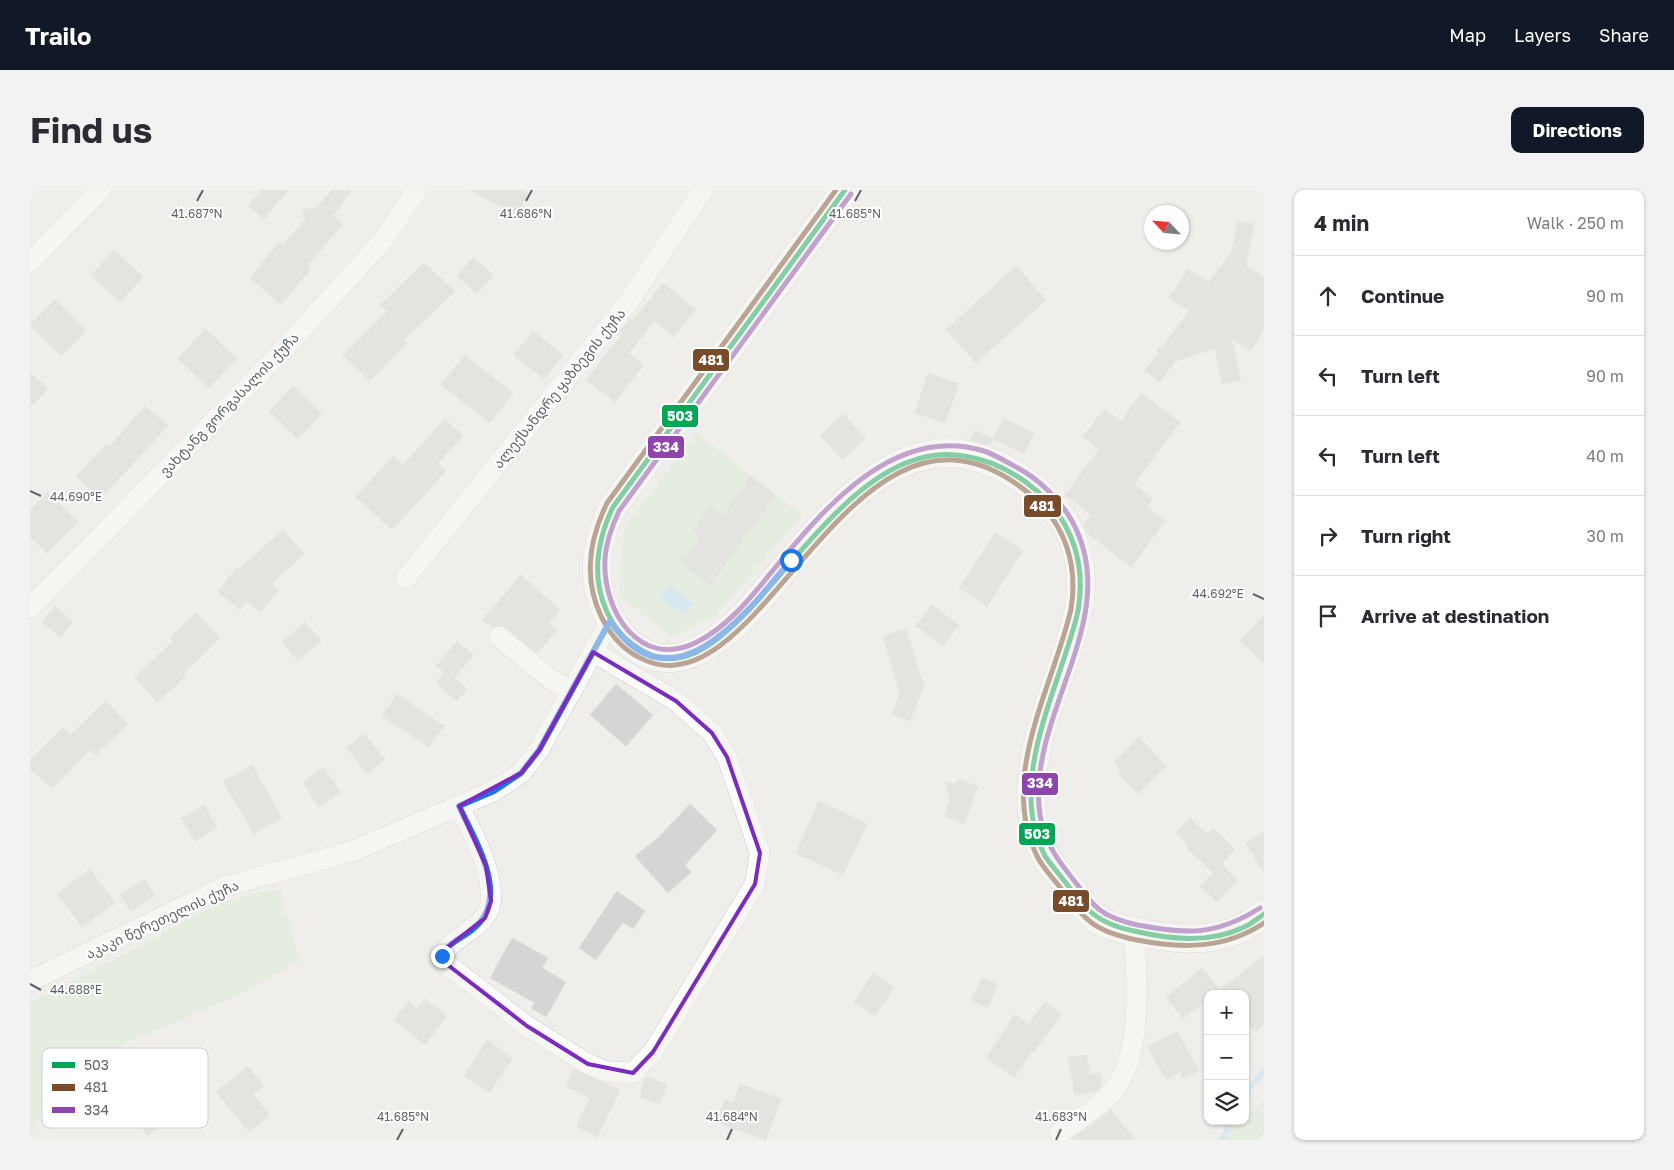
<!DOCTYPE html>
<meta charset="utf-8">
<style>
body{margin:0;font-family:"Golos Text","Noto Sans Georgian",sans-serif;background:#f2f2f3;color:#2b2b33}
.controls{position:absolute;right:15px;bottom:15px;display:grid;overflow:hidden;border-radius:10px;box-shadow:0 1px 4px #0004}
.controls button{width:45px;height:45px;display:grid;place-items:center;padding:0;border:0;border-bottom:1px solid #e1e1e2;background:#fff;color:#2b2b33;font:25px sans-serif}
.compass{position:absolute;left:1114px;top:15px;width:45px;height:45px;border-radius:50%;background:#fff;box-shadow:0 1px 4px #0004;rotate:296deg}
.stop{position:absolute;width:15px;height:15px;margin:-11px;border:4px solid #1a73e8;border-radius:50%;background:#fff}
.stop.end{background:#1a73e8;border-color:#fff;box-shadow:0 1px 5px #0008}
.list{margin:0;padding:0;list-style:none}
h2{display:flex;justify-content:space-between;align-items:center;height:65px;margin:0;padding:0 20px;font-size:21px}
h2 small{font-size:16px;font-weight:400;color:#7c7c81}
.list li{display:grid;grid-template-columns:32px 1fr auto;gap:15px;align-items:center;box-sizing:border-box;height:80px;padding:0 20px;border-top:1px solid #e1e1e2}
.list b{display:block;font-size:19px;white-space:nowrap}
.list em{font-size:16px;font-style:normal;color:#7c7c81}
.icon{flex:none;width:28px;height:28px;fill:none;stroke:currentColor;stroke-width:2;stroke-linecap:round;stroke-linejoin:round}
.map{position:relative;flex:none;width:1234px;height:950px;overflow:hidden;border-radius:10px}
header{display:flex;align-items:center;gap:30px;box-sizing:border-box;height:70px;padding:0 25px;background:#111827;color:#fff}
header strong{font-size:24px}
nav{display:flex;gap:28px;margin-inline-start:auto;font-size:18px}
.intro{display:flex;align-items:center;justify-content:space-between;box-sizing:border-box;height:120px;padding:0 30px}
h1{margin:0;font-size:35px}
.button{padding:12px 22px;border-radius:10px;background:#111827;color:#fff;font-size:18px;font-weight:700}
main{display:flex;gap:30px;padding:0 30px}
aside{flex:1;background:#fff;border-radius:10px;box-shadow:0 1px 4px #0004}
.map>svg:first-child{display:block}
.green{fill:#d8ebd6}
.water{fill:#bfe0f9}
.lines{fill:none;stroke-linecap:round;stroke-linejoin:round}
.stream{stroke:#bfe0f9;stroke-width:5.5}
.building{fill:#d6d5d3;stroke:#deddd9}
.street-casing{stroke:#cbcccc;stroke-width:21}
.secondary-casing{stroke:#cacacb;stroke-width:29}
.street{stroke:#fdfcfc;stroke-width:20}
.secondary{stroke:#fdfcfc;stroke-width:28}
.bus-1-casing{stroke:#fff;stroke-width:9}
.bus-2-casing{stroke:#fff;stroke-width:9}
.bus-3-casing{stroke:#fff;stroke-width:9}
.bus-1{stroke:#00a651;stroke-width:5}
.bus-2{stroke:#7a4b2a;stroke-width:5}
.bus-3{stroke:#8e44ad;stroke-width:5}
.route{stroke:#1a73e8;stroke-width:6}
.marked{fill:none;stroke:#7b2cbf;stroke-width:4;stroke-linejoin:round}
.ticks{fill:none;stroke:#5f6368;stroke-width:2}
.labels{text-anchor:middle;dominant-baseline:central;stroke-width:4;stroke-linejoin:round;paint-order:stroke}
.street-label{font-size:14px;fill:#5f6368;stroke:#fff}
.key{fill:#fff;stroke:#cfd0d2;stroke-width:1}
.key-label{font-size:14px;fill:#5f6368}
.ticks-label{font-size:12px;text-anchor:middle;fill:#5f6368;stroke:#fff;stroke-width:4;stroke-linejoin:round;paint-order:stroke}
.line-badge{stroke:#fff;stroke-width:2}
.badge-label{font-size:14px;text-anchor:middle;font-weight:bold;fill:#fff}
</style>
<header>
<strong>Trailo</strong>
<nav><a>Map</a><a>Layers</a><a>Share</a></nav>
</header>
<div class="intro"><h1>Find us</h1><a class="button">Directions</a></div>
<main>
<div class="map">
<svg width="1234" height="950" viewBox="0 0 1234 950">
<rect width="100%" height="100%" fill="#efeeea"/>
<g class="green">
<path d="M 667,243 L 721,286 L 693,325 L 680,316 L 662,341 L 670,347 L 651,374 L 680,395 L 746,305 L 772,325 L 686,425 L 641,447 L 589,405 L 594,337 Z"/>
<path d="M 249,698 L 270,771 L 202,808 L 91,855 L 8,929 L 0,950 L 0,813 L 192,712 Z"/>
<path d="M 1234,911 L 1234,950 L 1187,950 L 1210,931 L 1215,931 L 1215,927 Z"/>
</g>
<path class="water" d="M 639,395 L 663,414 L 654,425 L 630,407 Z"/>
<g class="lines">
<g class="stream">
<path d="M 1215,902 L 1234,882"/>
<path d="M 1192,950 L 1201,931"/>
</g>
</g>
<g class="building">
<path d="M 232,0 L 258,0 L 234,29 L 218,16 Z"/>
<path d="M 302,0 L 321,0 L 303,26 L 313,34 L 277,76 L 281,79 L 251,115 L 220,88 L 249,52 L 253,55 L 275,30 L 273,19 L 285,19 Z"/>
<path d="M 441,0 L 490,0 L 498,4 L 486,25 Z"/>
<path d="M 1208,31 L 1224,34 L 1216,76 L 1234,87 L 1234,139 L 1221,161 L 1202,149 L 1211,190 L 1192,194 L 1185,158 L 1145,171 L 1130,192 L 1115,181 L 1128,163 L 1127,159 L 1132,157 L 1159,121 L 1139,108 L 1158,79 L 1179,92 L 1202,61 Z"/>
<path d="M 84,60 L 113,87 L 90,112 L 61,85 Z"/>
<path d="M 443,67 L 463,85 L 447,104 L 427,86 Z"/>
<path d="M 394,73 L 425,101 L 374,150 L 377,153 L 340,191 L 313,165 L 357,121 L 350,115 Z"/>
<path d="M 986,76 L 1016,110 L 946,173 L 916,140 Z"/>
<path d="M 633,93 L 666,119 L 644,147 L 624,131 L 599,163 L 614,175 L 585,212 L 556,190 L 593,143 L 590,141 L 600,129 L 603,131 Z"/>
<path d="M 25,109 L 56,141 L 31,166 L 0,135 Z"/>
<path d="M 175,139 L 207,168 L 179,198 L 148,169 Z"/>
<path d="M 503,141 L 533,165 L 514,189 L 484,165 Z"/>
<path d="M 435,165 L 483,203 L 460,233 L 411,195 Z"/>
<path d="M 0,182 L 18,199 L 0,217 Z"/>
<path d="M 898,183 L 929,194 L 915,233 L 885,223 Z"/>
<path d="M 263,196 L 292,224 L 268,249 L 239,221 Z"/>
<path d="M 1111,203 L 1150,232 L 1104,294 L 1123,308 L 1117,317 L 1135,331 L 1101,377 L 1057,343 L 1053,335 L 1061,324 L 1035,305 L 1069,259 L 1053,247 L 1074,219 L 1091,231 Z"/>
<path d="M 115,216 L 138,236 L 70,309 L 46,286 L 77,254 L 79,257 Z"/>
<path d="M 813,224 L 835,248 L 813,270 L 790,246 Z"/>
<path d="M 974,228 L 1004,243 L 994,264 L 963,249 Z"/>
<path d="M 415,229 L 433,246 L 408,273 L 416,281 L 362,340 L 326,307 L 363,266 L 373,275 Z"/>
<path d="M 945,240 L 963,249 L 960,255 L 939,251 Z"/>
<path d="M 721,286 L 746,305 L 680,395 L 651,373 L 670,347 L 662,341 L 680,316 L 693,325 Z"/>
<path d="M 18,302 L 48,332 L 17,363 L 0,347 L 0,320 Z"/>
<path d="M 253,340 L 274,364 L 241,394 L 249,400 L 230,422 L 217,411 L 210,420 L 188,402 L 207,377 L 209,379 Z"/>
<path d="M 965,343 L 993,361 L 957,416 L 929,398 Z"/>
<path d="M 491,385 L 530,420 L 519,433 L 527,440 L 507,463 L 476,438 L 470,435 L 462,438 L 452,430 Z"/>
<path d="M 902,415 L 929,435 L 913,456 L 886,436 Z"/>
<path d="M 25,416 L 43,432 L 30,447 L 12,432 Z"/>
<path d="M 166,423 L 190,448 L 154,483 L 156,486 L 127,512 L 105,487 L 143,451 L 140,448 Z"/>
<path d="M 1234,425 L 1234,473 L 1210,451 Z"/>
<path d="M 275,432 L 291,451 L 268,471 L 252,452 Z"/>
<path d="M 876,439 L 894,496 L 880,531 L 862,524 L 870,503 L 853,446 Z"/>
<path d="M 427,451 L 444,465 L 424,488 L 437,499 L 427,511 L 406,493 L 414,482 L 406,476 Z"/>
<path d="M 586,494 L 623,525 L 596,556 L 560,525 Z"/>
<path d="M 367,504 L 414,536 L 399,557 L 352,526 Z"/>
<path d="M 76,511 L 98,534 L 66,565 L 61,559 L 23,598 L 0,580 L 0,570 L 33,538 L 40,545 Z"/>
<path d="M 334,544 L 355,569 L 337,584 L 317,558 Z"/>
<path d="M 1109,547 L 1136,576 L 1108,604 L 1088,583 L 1091,580 L 1084,572 Z"/>
<path d="M 222,575 L 252,628 L 224,644 L 193,591 Z"/>
<path d="M 294,577 L 311,603 L 289,617 L 273,592 Z"/>
<path d="M 928,589 L 948,596 L 934,634 L 914,626 L 920,610 L 915,591 L 926,594 Z"/>
<path d="M 789,611 L 837,634 L 813,685 L 766,663 Z"/>
<path d="M 660,614 L 687,640 L 655,675 L 661,682 L 638,703 L 605,666 L 629,647 Z"/>
<path d="M 174,615 L 187,638 L 165,651 L 151,628 Z"/>
<path d="M 1160,628 L 1177,644 L 1183,638 L 1205,659 L 1183,683 L 1156,657 L 1158,655 L 1146,643 Z"/>
<path d="M 1234,642 L 1234,683 L 1216,653 Z"/>
<path d="M 1191,674 L 1208,690 L 1187,712 L 1170,696 Z"/>
<path d="M 60,679 L 85,713 L 52,737 L 27,704 Z"/>
<path d="M 115,689 L 125,706 L 100,721 L 90,704 Z"/>
<path d="M 587,701 L 615,721 L 603,739 L 593,732 L 566,770 L 549,758 Z"/>
<path d="M 482,748 L 518,768 L 512,778 L 536,792 L 516,827 L 501,818 L 505,813 L 460,788 Z"/>
<path d="M 1234,766 L 1234,835 L 1224,842 L 1215,830 L 1215,804 L 1184,804 Z"/>
<path d="M 1172,778 L 1190,799 L 1184,804 L 1178,804 L 1178,809 L 1153,829 L 1136,807 Z"/>
<path d="M 843,783 L 864,797 L 845,826 L 824,812 Z"/>
<path d="M 953,787 L 968,795 L 957,818 L 941,810 Z"/>
<path d="M 395,809 L 417,826 L 395,855 L 364,830 L 378,811 L 388,819 Z"/>
<path d="M 1015,812 L 1032,825 L 1003,863 L 1002,861 L 984,888 L 956,868 L 985,824 L 998,834 Z"/>
<path d="M 1147,841 L 1169,881 L 1154,889 L 1150,882 L 1136,890 L 1118,857 Z"/>
<path d="M 457,850 L 483,868 L 459,903 L 434,886 Z"/>
<path d="M 1057,865 L 1060,884 L 1070,883 L 1072,895 L 1066,901 L 1045,905 L 1038,868 Z"/>
<path d="M 218,876 L 234,896 L 223,904 L 240,925 L 219,942 L 186,902 Z"/>
<path d="M 544,879 L 590,900 L 567,947 L 546,936 L 560,908 L 536,896 Z"/>
<path d="M 142,885 L 163,911 L 118,946 L 97,920 Z"/>
<path d="M 616,887 L 637,894 L 630,914 L 609,907 Z"/>
<path d="M 710,894 L 751,909 L 736,950 L 686,932 L 695,910 L 703,913 Z"/>
<path d="M 1081,920 L 1106,950 L 1040,950 L 1070,929 Z"/>
</g>
<g class="lines">
<g class="street-casing">
<g id="street">
<path d="M 0,72 L 70,0"/>
<path d="M 376,388 L 599,111 L 673,0"/>
<path d="M 0,418 L 255,158 L 354,49 L 387,0"/>
<path d="M 469,447 L 523,491 L 542,500"/>
<path d="M 429,616 C 443,645 462,676 461,710 C 460,741 408,749 414,772 L 497,836 L 558,874 L 575,881 L 603,883 L 623,862 L 725,694 L 730,663 L 697,567 L 682,543 L 646,511 L 563,462"/>
<path d="M 0,791 L 196,696 L 320,662 L 464,601 L 491,583 L 509,560 L 580,431"/>
<path d="M 1030,943 C 1049,928 1078,913 1090,891 C 1112,853 1107,784 1104,741"/>
</g>
</g>
<g class="secondary-casing">
<path id="secondary" d="M 815,0 L 583,317 C 574,336 568,351 567,372 C 563,425 608,490 667,461 C 706,442 732,405 760,372 C 820,302 891,223 987,286 C 1026,311 1050,344 1051,392 C 1052,417 1042,444 1035,468 C 1015,528 983,602 1014,663 C 1018,672 1027,681 1033,689 C 1044,703 1057,723 1072,732 C 1079,736 1090,738 1097,740 C 1133,748 1177,755 1212,738 C 1220,734 1227,728 1234,724"/>
</g>
<use href="#street" class="street"/>
<use href="#secondary" class="secondary"/>
<g class="bus-1-casing">
<path id="bus-1" d="M 815,0 L 583,317 C 567,351 561,387 577,422 C 586,442 601,456 621,465 C 714,503 800,242 934,266 C 961,270 986,283 1007,301 C 1043,332 1056,375 1048,421 C 1031,496 975,590 1015,666 C 1021,675 1029,684 1036,693 C 1057,721 1068,734 1104,741 C 1139,749 1178,754 1212,738 C 1220,735 1227,729 1234,724"/>
</g>
<g class="bus-2-casing">
<path id="bus-2" d="M 806,0 L 577,313 C 559,350 553,388 571,426 C 581,447 596,463 617,471 C 737,520 827,157 1002,306 C 1036,335 1048,376 1041,419 C 1023,498 967,588 1008,668 C 1014,679 1022,687 1029,696 C 1055,730 1063,741 1107,750 C 1152,759 1195,759 1234,733"/>
</g>
<g class="bus-3-casing">
<path id="bus-3" d="M 821,4 L 589,321 C 582,336 576,352 575,369 C 572,421 610,481 667,452 C 701,435 725,402 749,373 C 798,314 867,234 954,261 C 966,265 978,273 988,278 C 1010,290 1030,310 1042,331 C 1094,425 1001,519 1009,616 C 1011,643 1022,663 1039,684 C 1063,715 1068,727 1108,735 C 1158,745 1187,745 1230,718"/>
</g>
<use href="#bus-1" class="bus-1"/>
<use href="#bus-2" class="bus-2"/>
<use href="#bus-3" class="bus-3"/>
</g>
<g class="lines">
<path class="route" d="M 412,766 C 417,753 433,748 443,739 C 482,708 445,651 429,616 L 464,601 L 491,583 L 509,560 L 580,431 C 642,523 718,422 761,370"/>
</g>
<path d="M0 0H1234V950H0ZM 563,462 L 646,511 L 682,543 L 697,567 L 730,663 L 725,694 L 623,862 L 603,883 L 558,874 L 497,836 L 414,772 L 415,759 L 455,728 L 461,711 L 456,676 L 429,616 L 491,583 L 509,560 Z" fill="#efeeea" fill-opacity=".55" fill-rule="evenodd"/>
<path class="marked" d="M 563,462 L 646,511 L 682,543 L 697,567 L 730,663 L 725,694 L 623,862 L 603,883 L 558,874 L 497,836 L 414,772 L 415,759 L 455,728 L 461,711 L 456,676 L 429,616 L 491,583 L 509,560 Z"/>
<path class="ticks" d="M 167,11 L 173,0M 496,11 L 502,0M 825,11 L 831,0M 0,301 L 11,306M 1223,404 L 1234,409M 0,794 L 11,800M 367,950 L 373,939M 697,950 L 702,939M 1026,950 L 1031,939"/>
<g class="labels">
<g class="street-label">
<text transform="translate(529 198) rotate(-51)">ალექსანდრე ყაზბეგის ქუჩა</text>
<text transform="translate(199 214) rotate(-46)">ვახტანგ გორგასალის ქუჩა</text>
<text transform="translate(132 729) rotate(-25)">აკაკი წერეთელის ქუჩა</text>
</g>
</g>
<rect x="12" y="858" width="166" height="80" rx="8" class="key"/>
<rect x="22" y="872" width="23" height="6" fill="#00a651"/>
<rect x="22" y="894" width="23" height="7" fill="#7a4b2a"/>
<rect x="22" y="917" width="23" height="6" fill="#8e44ad"/>
<g class="key-label">
<text x="54" y="880">503</text>
<text x="54" y="902">481</text>
<text x="54" y="925">334</text>
</g>
<g class="ticks-label">
<text x="496" y="28">41.686°N</text>
<text x="825" y="28">41.685°N</text>
<text x="167" y="28">41.687°N</text>
<text x="46" y="311">44.690°E</text>
<text x="1188" y="408">44.692°E</text>
<text x="46" y="804">44.688°E</text>
<text x="373" y="931">41.685°N</text>
<text x="702" y="931">41.684°N</text>
<text x="1031" y="931">41.683°N</text>
</g>
<g class="line-badge">
<rect x="662" y="158" width="38" height="24" rx="5" fill="#7a4b2a"/>
<rect x="631" y="214" width="38" height="24" rx="5" fill="#00a651"/>
<rect x="617" y="245" width="38" height="24" rx="5" fill="#8e44ad"/>
<rect x="993" y="304" width="39" height="24" rx="5" fill="#7a4b2a"/>
<rect x="991" y="582" width="38" height="24" rx="5" fill="#8e44ad"/>
<rect x="988" y="632" width="38" height="24" rx="5" fill="#00a651"/>
<rect x="1022" y="699" width="38" height="24" rx="5" fill="#7a4b2a"/>
</g>
<g class="badge-label">
<text x="681" y="175">481</text>
<text x="650" y="231">503</text>
<text x="636" y="262">334</text>
<text x="1012" y="321">481</text>
<text x="1010" y="598">334</text>
<text x="1007" y="649">503</text>
<text x="1041" y="716">481</text>
</g>
</svg>
<div class="controls">
<button>+</button>
<button>−</button>
<button><svg class="icon" aria-label="layers" viewBox="0 0 24 24"><path d="M12 4l9 5-9 5-9-5zM3 14l9 5 9-5"/></svg></button>
</div>
<svg class="compass" viewBox="-18 -18 36 36"><path d="M0-13l5 13h-10z" fill="#e53935"/><path d="M0 13l5-13h-10z" fill="#7c7c81"/></svg>
<div class="stop" style="left:761px;top:370px"></div>
<div class="stop end" style="left:412px;top:766px"></div>
</div>
<aside>
<h2>4 min<small>Walk · 250 m</small></h2>
<ul class="list">
<li><svg class="icon" aria-label="ahead" viewBox="0 0 24 24"><path d="M12 20V5M6 11l6-6 6 6"/></svg><div><b>Continue</b></div><em>90 m</em></li>
<li><svg class="icon" aria-label="left" viewBox="0 0 24 24"><path d="M17 20v-9H6M10 6l-5 5 5 5"/></svg><div><b>Turn left</b></div><em>90 m</em></li>
<li><svg class="icon" aria-label="left" viewBox="0 0 24 24"><path d="M17 20v-9H6M10 6l-5 5 5 5"/></svg><div><b>Turn left</b></div><em>40 m</em></li>
<li><svg class="icon" aria-label="right" viewBox="0 0 24 24"><path d="M7 20v-9h11M14 6l5 5-5 5"/></svg><div><b>Turn right</b></div><em>30 m</em></li>
<li><svg class="icon" aria-label="arrive" viewBox="0 0 24 24"><path d="M6 21V4h12l-3 4 3 4H6"/></svg><div><b>Arrive at destination</b></div></li>
</ul>
</aside>
</main>
